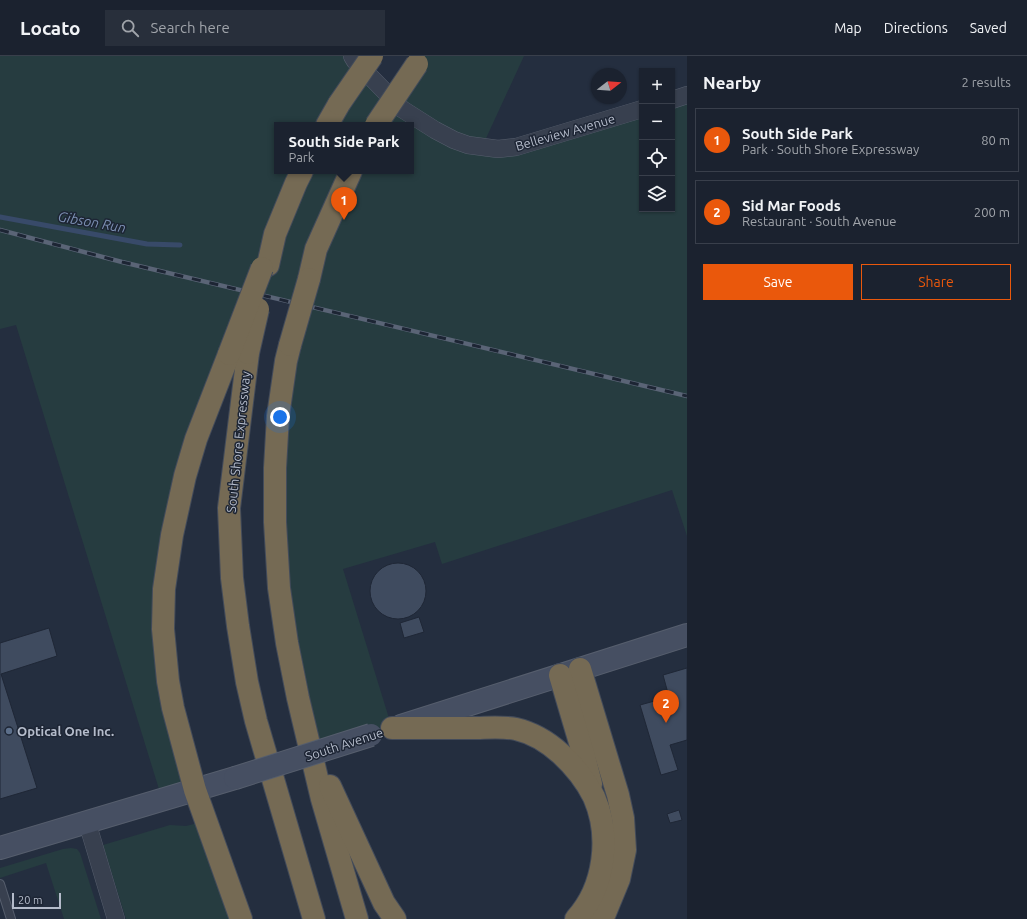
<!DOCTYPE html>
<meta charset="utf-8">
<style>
body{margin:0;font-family:Ubuntu,sans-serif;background:#282f3b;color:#f1f3f6}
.controls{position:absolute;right:12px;top:12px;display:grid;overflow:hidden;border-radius:0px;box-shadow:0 1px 3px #0004}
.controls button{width:36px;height:36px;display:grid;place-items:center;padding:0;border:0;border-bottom:1px solid #393f4b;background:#1b222f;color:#f1f3f6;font:20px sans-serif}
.compass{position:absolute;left:591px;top:12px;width:36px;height:36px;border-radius:50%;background:#1b222f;box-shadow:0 1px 3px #0004;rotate:73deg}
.scale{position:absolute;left:12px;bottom:10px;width:49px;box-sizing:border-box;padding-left:4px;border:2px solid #b4bbca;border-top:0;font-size:11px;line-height:14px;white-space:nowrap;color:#b4bbca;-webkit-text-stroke:3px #1d2534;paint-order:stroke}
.you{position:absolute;left:280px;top:361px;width:14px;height:14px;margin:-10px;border:3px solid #fff;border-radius:50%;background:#1a73e8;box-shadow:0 0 0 6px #1a73e833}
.badge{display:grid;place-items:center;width:26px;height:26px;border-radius:50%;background:#ea580c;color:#fff;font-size:13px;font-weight:700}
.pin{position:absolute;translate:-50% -33px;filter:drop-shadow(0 1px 2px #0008)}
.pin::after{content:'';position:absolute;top:21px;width:14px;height:12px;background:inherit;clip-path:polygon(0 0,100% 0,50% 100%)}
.popup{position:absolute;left:274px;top:66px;width:140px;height:52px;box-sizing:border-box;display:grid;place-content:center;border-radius:0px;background:#1b222f;filter:drop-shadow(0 1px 3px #0005);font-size:13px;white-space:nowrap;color:#a0a4aa}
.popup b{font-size:15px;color:#f1f3f6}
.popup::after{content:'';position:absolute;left:50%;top:100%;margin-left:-8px;border:8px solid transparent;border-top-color:#1b222f}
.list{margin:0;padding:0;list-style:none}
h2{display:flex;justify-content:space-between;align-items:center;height:52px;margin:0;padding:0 16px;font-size:17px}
h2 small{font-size:13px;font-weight:400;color:#a0a4aa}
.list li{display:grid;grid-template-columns:26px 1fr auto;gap:12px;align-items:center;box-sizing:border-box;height:64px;margin:0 8px 8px;padding:0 8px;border:1px solid #393f4b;border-radius:0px}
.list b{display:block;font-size:15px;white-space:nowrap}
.list p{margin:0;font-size:13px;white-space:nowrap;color:#a0a4aa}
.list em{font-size:13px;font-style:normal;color:#a0a4aa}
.actions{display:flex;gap:8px;padding:12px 16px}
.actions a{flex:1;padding:9px 0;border:1px solid #ea580c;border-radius:0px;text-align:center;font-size:14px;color:#ea580c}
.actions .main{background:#ea580c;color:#fff}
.icon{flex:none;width:22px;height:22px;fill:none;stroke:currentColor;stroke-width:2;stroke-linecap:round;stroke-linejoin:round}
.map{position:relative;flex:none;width:687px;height:863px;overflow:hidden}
header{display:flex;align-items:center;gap:24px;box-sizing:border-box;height:56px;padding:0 20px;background:#1b222f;border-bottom:1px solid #393f4b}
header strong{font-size:19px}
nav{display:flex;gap:22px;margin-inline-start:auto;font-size:14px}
.search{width:280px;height:36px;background:#282f3b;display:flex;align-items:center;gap:10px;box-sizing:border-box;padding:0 14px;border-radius:0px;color:#a0a4aa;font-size:15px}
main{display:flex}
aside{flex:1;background:#1b222f}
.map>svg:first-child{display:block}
.green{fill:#263c40;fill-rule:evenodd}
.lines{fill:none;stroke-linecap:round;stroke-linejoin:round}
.stream{stroke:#384a69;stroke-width:5}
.building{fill:#3f4b5f;stroke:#1f2736}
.service-casing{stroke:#565e6d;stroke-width:10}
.minor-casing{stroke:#565e6d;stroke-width:18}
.secondary-casing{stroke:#565e6d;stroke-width:24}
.motorway-casing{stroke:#434b5a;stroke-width:24}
.service{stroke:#38404f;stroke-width:8}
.minor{stroke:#38404f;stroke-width:17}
.secondary{stroke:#464f62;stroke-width:22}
.motorway{stroke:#756a54;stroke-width:22}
.rail-casing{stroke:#5a6476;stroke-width:4.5}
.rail{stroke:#1d2534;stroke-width:3;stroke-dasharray:9;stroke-linecap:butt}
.secondary-bridge-casing{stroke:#565e6d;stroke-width:24;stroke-linecap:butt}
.motorway-bridge-casing{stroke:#434b5a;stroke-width:24;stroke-linecap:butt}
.secondary-bridge{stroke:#464f62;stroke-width:22}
.motorway-bridge{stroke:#756a54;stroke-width:22}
.service-dot{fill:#5c6f8a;stroke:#1d2534;stroke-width:1.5}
.labels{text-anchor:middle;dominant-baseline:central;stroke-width:3;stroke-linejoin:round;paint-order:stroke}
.street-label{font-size:13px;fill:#b4bbca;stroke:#1d2534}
.poi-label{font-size:13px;font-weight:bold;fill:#b4bbca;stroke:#1d2534;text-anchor:start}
.water-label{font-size:14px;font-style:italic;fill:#7b8fb2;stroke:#1d2534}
</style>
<header>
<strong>Locato</strong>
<div class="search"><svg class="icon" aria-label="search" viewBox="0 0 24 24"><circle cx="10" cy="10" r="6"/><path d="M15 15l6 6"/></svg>Search here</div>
<nav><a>Map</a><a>Directions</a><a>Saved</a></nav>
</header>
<main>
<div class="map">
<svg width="687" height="863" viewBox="0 0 687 863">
<rect width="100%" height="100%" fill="#242e3f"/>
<g class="green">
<path d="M 0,0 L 372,0 L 363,13 L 393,44 L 424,0 L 524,0 L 482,91 L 642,53 L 642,153 L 672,153 L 672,44 L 687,39 L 687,480 L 672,434 L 442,508 L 435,486 L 343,513 L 392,672 L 317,696 L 275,466 L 302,249 L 251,237 L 229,298 L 164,533 L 195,734 L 162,743 L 16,269 L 0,273 ZM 277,69 L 411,69 L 411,115 L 277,115 Z"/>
<path d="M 206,765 L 241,863 L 126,863 L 103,789 L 170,769 L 186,770 Z"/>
<path d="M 71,792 L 77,793 L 80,797 L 101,863 L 64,863 L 46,807 L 0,822 L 0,812 L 63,793 Z"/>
</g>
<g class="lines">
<path class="stream" d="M 0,161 L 147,188 L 180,189"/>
</g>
<g class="building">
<circle cx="398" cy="535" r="28"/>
<path d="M 419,561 L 424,576 L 404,582 L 400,567 Z"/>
<path d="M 49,572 L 57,600 L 1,618 L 37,732 L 0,743 L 0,587 Z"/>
<path d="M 687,612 L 687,684 L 670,689 L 678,714 L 661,719 L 640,649 L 669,641 L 663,619 Z"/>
<path d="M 679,754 L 682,764 L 670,767 L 667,758 Z"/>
</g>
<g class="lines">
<g class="service-casing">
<path id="service" d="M 0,828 L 11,863"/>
</g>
<g class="minor-casing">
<g id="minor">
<path d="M 352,0 L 355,5 L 402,53 L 435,74 L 454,84 L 468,89 L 498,93 L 516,91 L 642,53"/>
<path d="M 672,44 L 687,39"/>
<path d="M 87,766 L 116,863"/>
</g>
</g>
<g class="secondary-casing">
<g id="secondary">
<path d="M 401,670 L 687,579"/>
<path d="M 0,792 L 235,722"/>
</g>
</g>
<g class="motorway-casing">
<g id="motorway">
<path d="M 327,69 L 339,48"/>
<path d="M 268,209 L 275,178 L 296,127 L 302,115"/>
<path d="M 309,223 L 316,193 L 351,115"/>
<path d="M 290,289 L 286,305 L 278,360 L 275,412 L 275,466 L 279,532 L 287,587 L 298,642 L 322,743 L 357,863"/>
<path d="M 248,297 L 229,452 L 232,522 L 238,570 L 247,626 L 256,665 L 314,863"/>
<path d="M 229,298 L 196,383 L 185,420 L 172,479 L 164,533 L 163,573 L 168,625 L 173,652 L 195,734 L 241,863"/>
<path d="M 580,613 L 618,739 L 623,762 L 625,794 L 619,823 L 605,857 L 601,863"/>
<path d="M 560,619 L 584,700 L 591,728"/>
<path d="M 392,672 C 419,672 445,672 471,672 C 486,672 502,670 516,673 C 533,677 549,687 561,698 C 574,710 586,725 594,741 C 611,780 605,831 576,863"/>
<path d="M 330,730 L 384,847 L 395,863"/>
</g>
</g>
<use href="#service" class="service"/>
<use href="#minor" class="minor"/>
<use href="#secondary" class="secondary"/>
<use href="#motorway" class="motorway"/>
<g class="rail-casing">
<path id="rail" d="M 0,174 L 122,206 L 687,340"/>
</g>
<use href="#rail" class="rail"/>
<g class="secondary-bridge-casing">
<path id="secondary-bridge" d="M 235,722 L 371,679"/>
</g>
<g class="motorway-bridge-casing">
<g id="motorway-bridge">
<path d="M 339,48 L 372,0"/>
<path d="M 376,69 L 417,8"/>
<path d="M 290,289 L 309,223"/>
<path d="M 248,297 L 258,253"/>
<path d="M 229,298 L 262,212"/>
</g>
</g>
<use href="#secondary-bridge" class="secondary-bridge"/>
<use href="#motorway-bridge" class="motorway-bridge"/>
</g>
<circle class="service-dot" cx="9" cy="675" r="4"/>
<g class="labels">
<g class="street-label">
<text transform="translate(565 76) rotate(-16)">Belleview Avenue</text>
<text transform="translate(238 386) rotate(-84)">South Shore Expressway</text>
<text transform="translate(344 688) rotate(-18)">South Avenue</text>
</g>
<g class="poi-label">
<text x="17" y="675">Optical One Inc.</text>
</g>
<g class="water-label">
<text transform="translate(92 166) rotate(10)">Gibson Run</text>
</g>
</g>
</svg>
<div class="controls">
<button>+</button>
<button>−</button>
<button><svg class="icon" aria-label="locate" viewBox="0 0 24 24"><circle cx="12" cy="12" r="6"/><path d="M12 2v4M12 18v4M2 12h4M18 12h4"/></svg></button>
<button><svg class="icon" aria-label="layers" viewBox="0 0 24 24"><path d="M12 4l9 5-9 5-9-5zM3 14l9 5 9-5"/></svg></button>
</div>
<svg class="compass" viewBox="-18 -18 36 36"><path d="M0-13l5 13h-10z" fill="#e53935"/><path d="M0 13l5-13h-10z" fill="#a0a4aa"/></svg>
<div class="scale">20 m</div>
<div class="you"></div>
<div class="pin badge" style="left:344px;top:164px">1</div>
<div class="popup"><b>South Side Park</b>Park</div>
<div class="pin badge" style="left:666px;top:667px">2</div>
</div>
<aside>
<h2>Nearby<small>2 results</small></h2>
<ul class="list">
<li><span class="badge">1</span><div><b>South Side Park</b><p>Park · South Shore Expressway</p></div><em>80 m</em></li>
<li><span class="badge">2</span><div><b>Sid Mar Foods</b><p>Restaurant · South Avenue</p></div><em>200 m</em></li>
</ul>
<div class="actions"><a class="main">Save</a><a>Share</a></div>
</aside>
</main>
